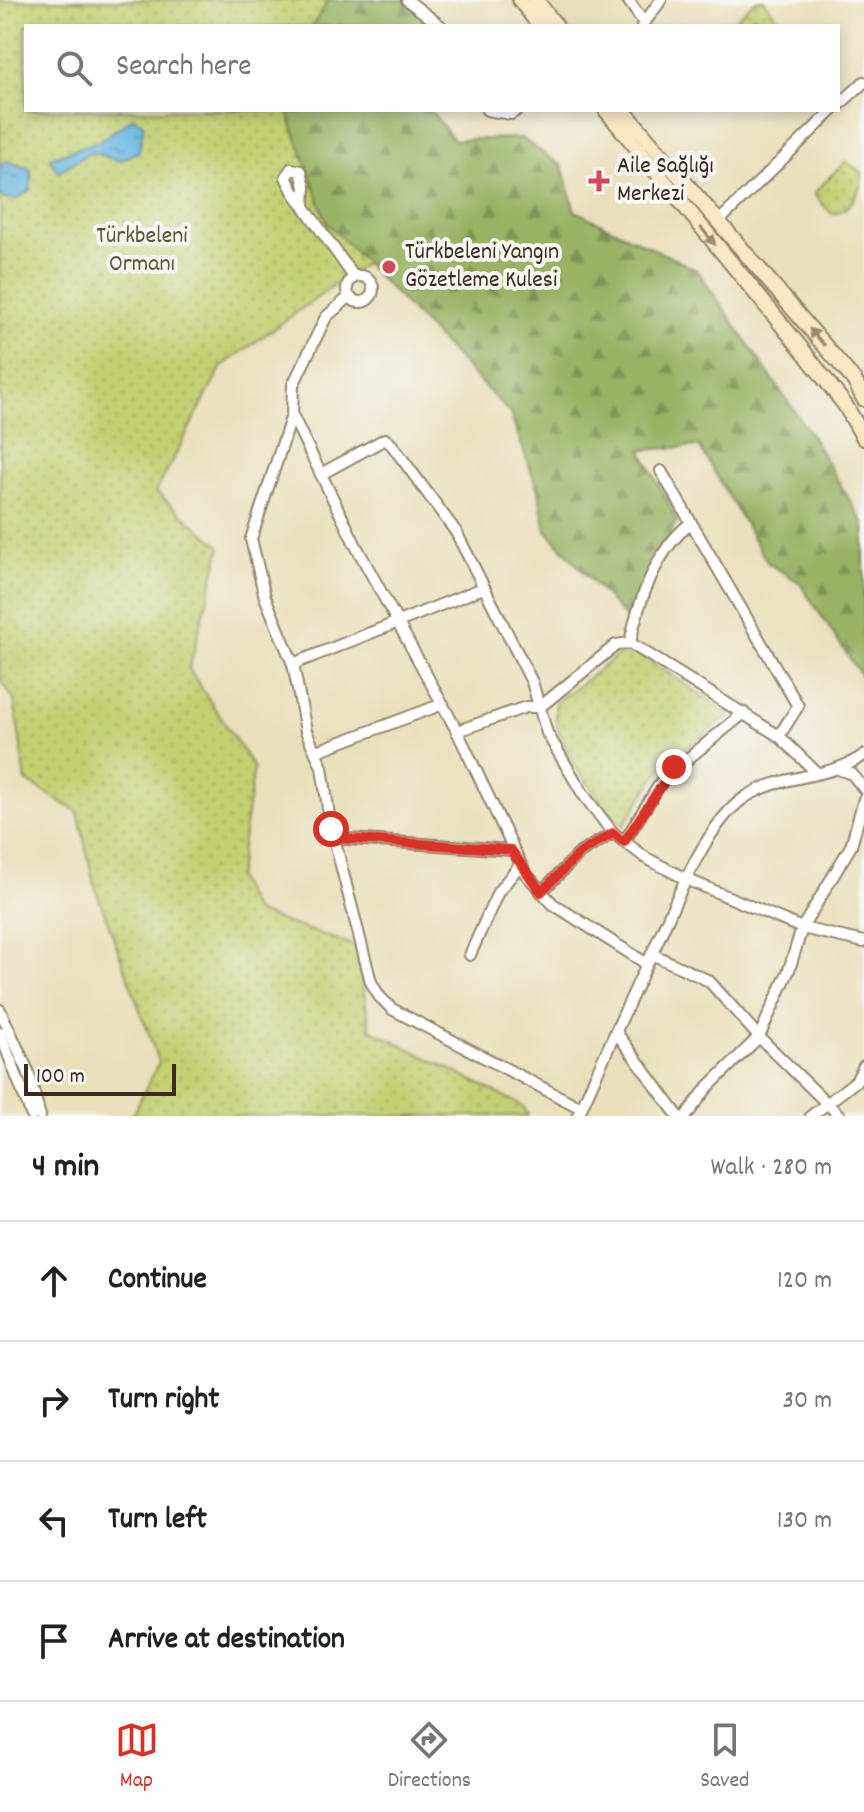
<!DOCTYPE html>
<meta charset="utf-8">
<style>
body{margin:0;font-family:Dekko,sans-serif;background:#f6f6f6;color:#202124}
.scale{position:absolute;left:24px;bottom:20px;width:152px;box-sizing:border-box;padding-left:8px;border:4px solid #3b2a1e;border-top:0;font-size:22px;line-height:28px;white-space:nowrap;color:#3b2a1e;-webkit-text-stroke:6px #f6f6f2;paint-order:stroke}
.stop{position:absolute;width:24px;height:24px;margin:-18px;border:6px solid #d93025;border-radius:50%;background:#fff}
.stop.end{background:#d93025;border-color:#fff;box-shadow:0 2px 8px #0008}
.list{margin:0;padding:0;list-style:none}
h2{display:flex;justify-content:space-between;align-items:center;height:104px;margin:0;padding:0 32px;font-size:34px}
h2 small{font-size:26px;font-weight:400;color:#757577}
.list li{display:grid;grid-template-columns:52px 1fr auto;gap:24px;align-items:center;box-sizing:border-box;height:120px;padding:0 32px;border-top:2px solid #e0e0e0}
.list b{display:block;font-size:30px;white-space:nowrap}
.list em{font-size:26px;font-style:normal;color:#757577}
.icon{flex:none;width:44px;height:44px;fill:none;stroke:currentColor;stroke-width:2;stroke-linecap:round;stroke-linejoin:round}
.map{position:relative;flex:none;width:864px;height:1116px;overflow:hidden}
.search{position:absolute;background:#fff;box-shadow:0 4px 12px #0003;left:24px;right:24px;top:24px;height:88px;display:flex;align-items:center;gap:20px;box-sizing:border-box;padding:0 28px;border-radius:0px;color:#757577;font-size:30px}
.sheet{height:584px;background:#fff}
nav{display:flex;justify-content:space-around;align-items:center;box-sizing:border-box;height:112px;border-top:2px solid #e0e0e0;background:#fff;font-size:22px;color:#757577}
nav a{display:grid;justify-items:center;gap:4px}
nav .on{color:#d93025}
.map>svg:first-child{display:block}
.grass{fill:url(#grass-dots);stroke:#7e7d48;stroke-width:2}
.forest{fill:url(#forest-firs);stroke:#6a6e41;stroke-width:2}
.water{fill:url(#water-ripples);stroke:#527080;stroke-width:2}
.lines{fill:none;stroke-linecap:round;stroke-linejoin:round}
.street-casing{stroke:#92856c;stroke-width:14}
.secondary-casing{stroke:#92856c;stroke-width:18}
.street{stroke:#fff;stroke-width:10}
.secondary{stroke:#fae7c3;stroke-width:14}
.oneway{fill:#9a8870}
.route{stroke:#d93025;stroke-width:10}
.poi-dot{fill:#d1495b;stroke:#f6f6f2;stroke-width:3}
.labels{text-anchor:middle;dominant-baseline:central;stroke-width:8;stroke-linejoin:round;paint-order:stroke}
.poi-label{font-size:24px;fill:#3b2a1e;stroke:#f6f6f2;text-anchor:start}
.park-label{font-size:24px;fill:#5d5433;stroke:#f6f6f2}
</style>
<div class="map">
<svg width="864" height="1116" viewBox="0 0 864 1116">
<defs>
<pattern id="grass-dots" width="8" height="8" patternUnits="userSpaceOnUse" patternTransform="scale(2)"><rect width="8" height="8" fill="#c2d072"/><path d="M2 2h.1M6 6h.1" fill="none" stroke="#a8b362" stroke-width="1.8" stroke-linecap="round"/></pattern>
<pattern id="forest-firs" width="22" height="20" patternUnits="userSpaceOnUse" patternTransform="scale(2)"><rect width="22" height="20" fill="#99b264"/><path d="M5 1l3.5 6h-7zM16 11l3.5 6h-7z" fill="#7e9152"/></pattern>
<pattern id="water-ripples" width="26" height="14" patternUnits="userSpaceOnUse" patternTransform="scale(2)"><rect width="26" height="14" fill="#68b5e2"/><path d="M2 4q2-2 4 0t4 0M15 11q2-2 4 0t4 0" fill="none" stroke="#5793b7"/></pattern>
</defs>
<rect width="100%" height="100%" fill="#f6f6f2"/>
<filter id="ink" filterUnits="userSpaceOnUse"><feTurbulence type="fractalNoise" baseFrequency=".0125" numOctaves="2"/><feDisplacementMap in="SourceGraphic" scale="16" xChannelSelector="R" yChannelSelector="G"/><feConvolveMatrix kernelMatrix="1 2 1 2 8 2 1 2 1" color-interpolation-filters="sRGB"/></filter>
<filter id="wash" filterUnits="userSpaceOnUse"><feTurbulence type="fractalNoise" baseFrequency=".006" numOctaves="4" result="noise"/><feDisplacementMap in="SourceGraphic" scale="32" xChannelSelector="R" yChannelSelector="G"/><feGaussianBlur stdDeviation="1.8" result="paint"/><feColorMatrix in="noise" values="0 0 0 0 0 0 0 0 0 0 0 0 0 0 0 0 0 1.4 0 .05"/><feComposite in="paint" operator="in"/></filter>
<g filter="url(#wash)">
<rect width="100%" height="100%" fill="#e9e0bb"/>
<g class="grass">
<path d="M 0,0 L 415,0 L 434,26 L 26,26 L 26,110 L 430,110 L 454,140 L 521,138 L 562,166 L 575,211 L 697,270 L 808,431 L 864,524 L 864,680 L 799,582 L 768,563 L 699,446 L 641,450 L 677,520 L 628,621 L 546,530 L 539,493 L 510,413 L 365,263 L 222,366 L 156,492 L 221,547 L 189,669 L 254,768 L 237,879 L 255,912 L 356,946 L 370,1029 L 523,1106 L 528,1116 L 132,1116 L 159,1062 L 94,884 L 78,812 L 26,781 L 14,700 L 0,678 Z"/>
<path d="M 756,0 L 764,0 L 783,26 L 762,26 L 754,16 L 741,26 L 728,26 Z"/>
<path d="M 846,161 L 862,173 C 862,191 851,211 832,214 L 815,196 L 816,191 Z"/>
<path d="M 629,647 L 730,714 L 660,770 L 623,826 C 596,796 550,745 556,702 Z"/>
</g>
<g class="forest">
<path d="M 329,0 L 415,0 L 434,26 L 312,26 Z"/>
<path d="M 287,110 L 430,110 L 454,140 L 521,138 L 562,166 L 575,211 L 697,270 L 808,431 L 864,524 L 864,680 L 799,582 L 768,563 L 699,446 L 641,450 L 677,520 L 628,621 L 546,530 L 539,493 L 510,413 L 327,223 Z"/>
</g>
<g class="water">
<path d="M 133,118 L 144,124 L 139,151 L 120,161 L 91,152 L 58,172 L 50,158 L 99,141 Z"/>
<path d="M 6,161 L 31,169 L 31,190 L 16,199 L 4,199 L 0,194 L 0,166 Z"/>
</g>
</g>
<g filter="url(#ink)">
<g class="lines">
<g class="street-casing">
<g id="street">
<path d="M 407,0 L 441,26"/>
<path d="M 628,0 L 644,23"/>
<path d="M 642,26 L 661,0"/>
<path d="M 838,106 L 864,82"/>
<path d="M 487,110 L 511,114 L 517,110"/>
<path d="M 304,206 L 305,187 L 301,171 L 291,169 L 286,177 L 293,191 L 354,277"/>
<path d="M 718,222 L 833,110"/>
<circle cx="360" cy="289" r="13"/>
<path d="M 349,297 L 326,317 L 293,385 L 292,415 L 251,539 L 265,597 L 293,664 L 306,731 L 322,767 L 331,829 L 334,838 L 511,850"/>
<path d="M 292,415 L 356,546 L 457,731 L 525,873 L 553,904 L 647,964"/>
<path d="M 661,471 L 798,706 L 779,736 L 816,772"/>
<path d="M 321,474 L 385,439 L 392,445 L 456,532 L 532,682 L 547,733 L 583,794 L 613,833 L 646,858 L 686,879 L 802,928 L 864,942"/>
<path d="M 630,643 C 638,602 657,548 691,523"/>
<path d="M 293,664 L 483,588"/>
<path d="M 457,731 L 526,707 L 540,707 L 616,645 L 630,643 L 779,736"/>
<path d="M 317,751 L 443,704"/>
<path d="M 838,769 L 852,774 L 864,789"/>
<path d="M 334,838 L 371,982 L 379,996 L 392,1009 L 581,1108"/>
<path d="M 624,842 L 663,779 L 744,713"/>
<path d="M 541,892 L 580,853 L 613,833"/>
<path d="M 652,954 L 709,981 L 759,1037 L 840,1116"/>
<path d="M 470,955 L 498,892 L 520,865"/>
<path d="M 0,1010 L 28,1071 L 40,1116"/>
<path d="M 616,1032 L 678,1116"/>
<path d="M 0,1033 L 32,1116"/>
<path d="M 578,1116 C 602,1060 628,1005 654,949 C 674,906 705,825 744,798 C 781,773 829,780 864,755"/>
<path d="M 686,1116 L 707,1088 L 759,1037 L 789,970 L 802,928 L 851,846 L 864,799"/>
<path d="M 811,1116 L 856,1081 L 864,1066"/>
</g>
</g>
<g class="secondary-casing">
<g id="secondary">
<path d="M 520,0 L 540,26"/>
<path d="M 536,0 L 556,26"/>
<path d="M 606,110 L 804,352 L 845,405 L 864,438"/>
<path d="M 623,110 L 854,380 L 864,399"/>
</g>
</g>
<use href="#street" class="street"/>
<use href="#secondary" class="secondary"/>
</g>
<defs><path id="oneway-solid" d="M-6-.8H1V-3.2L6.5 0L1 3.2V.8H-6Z" transform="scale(2)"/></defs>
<g class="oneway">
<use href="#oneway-solid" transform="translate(708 236) rotate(51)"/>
<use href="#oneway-solid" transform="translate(817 337) rotate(-132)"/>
</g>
</g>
<g class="lines" filter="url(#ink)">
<path class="route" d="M 331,829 L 334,838 L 511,850 L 541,892 L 580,853 L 613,833 L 624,842 L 674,767"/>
</g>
<g class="poi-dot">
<path d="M595 169h8v8h8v8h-8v8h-8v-8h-8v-8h8z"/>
<circle cx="389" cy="267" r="8"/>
</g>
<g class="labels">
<g class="poi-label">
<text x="617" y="167">Aile Sağlığı<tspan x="617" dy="28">Merkezi</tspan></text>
<text x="405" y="253">Türkbeleni Yangın<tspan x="405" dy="28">Gözetleme Kulesi</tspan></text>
</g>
<g class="park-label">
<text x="142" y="237">Türkbeleni<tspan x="142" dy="28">Ormanı</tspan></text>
</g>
</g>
</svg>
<div class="scale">100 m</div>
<div class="stop" style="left:331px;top:829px"></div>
<div class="stop end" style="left:674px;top:767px"></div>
<div class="search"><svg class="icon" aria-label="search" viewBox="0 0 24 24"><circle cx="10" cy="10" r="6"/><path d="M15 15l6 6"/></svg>Search here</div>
</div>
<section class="sheet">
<h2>4 min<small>Walk · 280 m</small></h2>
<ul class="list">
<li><svg class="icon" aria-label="ahead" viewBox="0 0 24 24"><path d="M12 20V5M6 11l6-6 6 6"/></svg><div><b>Continue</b></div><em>120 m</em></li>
<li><svg class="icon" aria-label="right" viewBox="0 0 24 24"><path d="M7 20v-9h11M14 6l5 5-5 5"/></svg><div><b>Turn right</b></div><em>30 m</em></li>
<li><svg class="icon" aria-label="left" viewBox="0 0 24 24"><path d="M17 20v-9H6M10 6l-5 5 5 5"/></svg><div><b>Turn left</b></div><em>130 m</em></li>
<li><svg class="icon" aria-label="arrive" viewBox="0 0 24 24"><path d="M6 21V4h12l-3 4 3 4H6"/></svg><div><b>Arrive at destination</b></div></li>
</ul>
</section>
<nav>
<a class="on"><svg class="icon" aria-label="map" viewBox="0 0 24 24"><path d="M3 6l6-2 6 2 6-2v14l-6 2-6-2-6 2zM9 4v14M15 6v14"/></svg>Map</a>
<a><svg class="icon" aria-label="directions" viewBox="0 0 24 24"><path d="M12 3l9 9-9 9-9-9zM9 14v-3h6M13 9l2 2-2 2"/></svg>Directions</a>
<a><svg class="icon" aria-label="saved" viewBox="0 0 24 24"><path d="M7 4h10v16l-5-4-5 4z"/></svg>Saved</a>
</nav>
